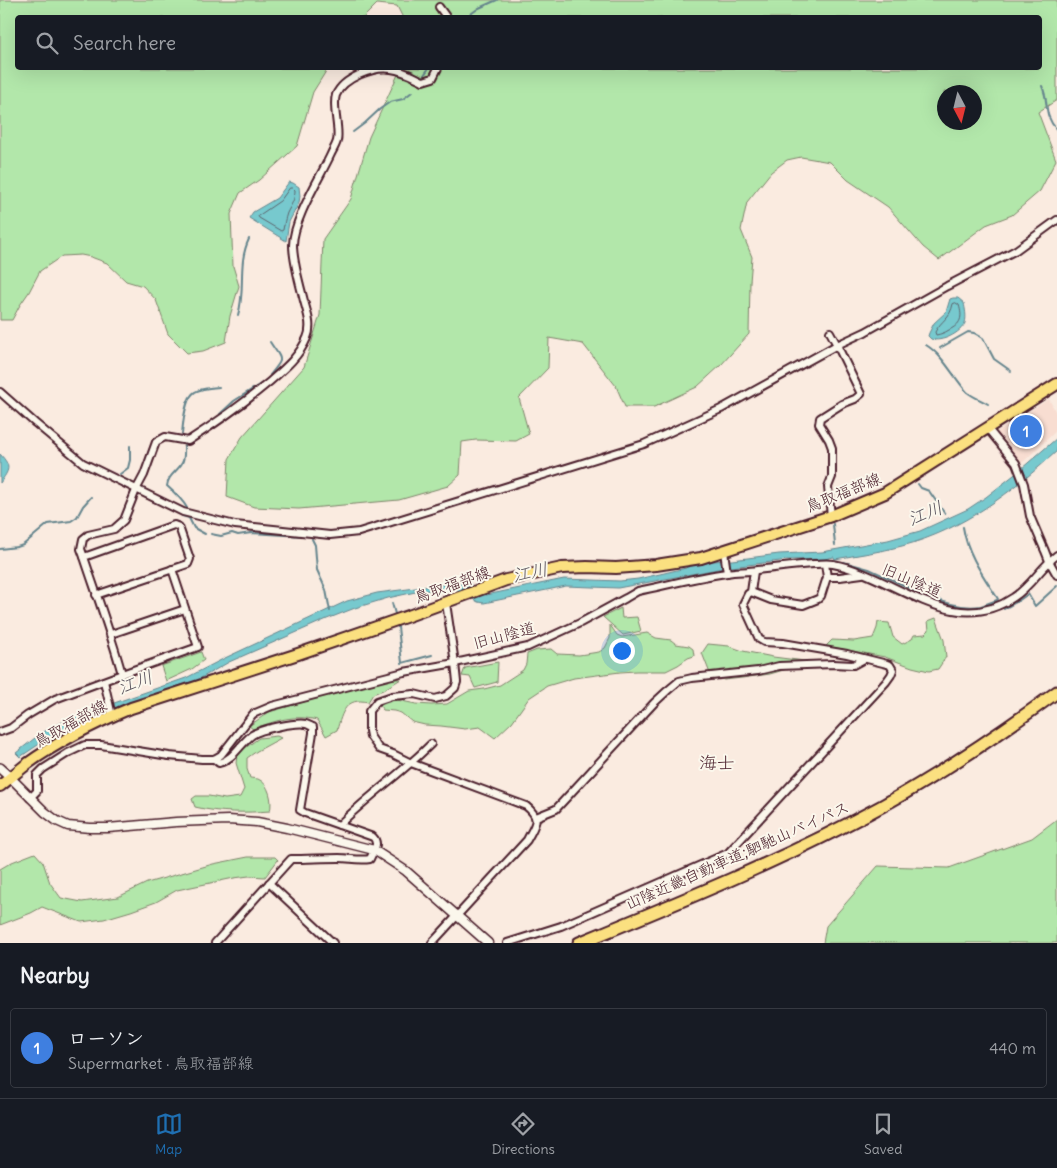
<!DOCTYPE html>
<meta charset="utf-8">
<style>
body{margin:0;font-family:Delius,"Klee One",sans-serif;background:#20242c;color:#f1f3f6}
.compass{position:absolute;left:937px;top:85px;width:45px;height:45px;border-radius:50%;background:#171b24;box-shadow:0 5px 20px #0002;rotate:173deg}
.you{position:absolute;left:621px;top:650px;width:18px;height:18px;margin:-12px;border:4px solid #fff;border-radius:50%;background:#1a73e8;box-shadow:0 0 0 8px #1a73e833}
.badge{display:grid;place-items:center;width:32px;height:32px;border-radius:50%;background:#1f6fb2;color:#fff;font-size:16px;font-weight:700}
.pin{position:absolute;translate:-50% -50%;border:2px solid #fff;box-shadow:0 1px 5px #0006}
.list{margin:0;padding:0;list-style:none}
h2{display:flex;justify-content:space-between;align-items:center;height:65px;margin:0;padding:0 20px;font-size:21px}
h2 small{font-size:16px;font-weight:400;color:#9ea1a6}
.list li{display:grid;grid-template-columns:32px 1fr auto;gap:15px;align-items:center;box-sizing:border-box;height:80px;margin:0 10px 10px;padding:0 10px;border:1px solid #363941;border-radius:5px}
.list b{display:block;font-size:19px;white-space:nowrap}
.list p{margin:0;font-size:16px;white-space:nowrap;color:#9ea1a6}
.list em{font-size:16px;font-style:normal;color:#9ea1a6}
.icon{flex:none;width:28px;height:28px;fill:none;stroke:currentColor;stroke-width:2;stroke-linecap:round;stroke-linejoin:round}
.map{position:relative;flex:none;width:1057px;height:943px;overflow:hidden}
.search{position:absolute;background:#171b24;box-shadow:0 5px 20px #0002;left:15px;right:15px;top:15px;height:55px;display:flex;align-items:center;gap:12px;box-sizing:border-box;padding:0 18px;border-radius:5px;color:#9ea1a6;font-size:19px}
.sheet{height:155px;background:#171b24}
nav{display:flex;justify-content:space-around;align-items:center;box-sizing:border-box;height:70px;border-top:1px solid #363941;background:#171b24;font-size:14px;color:#9ea1a6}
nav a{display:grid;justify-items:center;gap:2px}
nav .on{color:#1f6fb2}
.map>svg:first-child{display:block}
.built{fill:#f8ddd1}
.green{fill:#b2e7aa;stroke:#7e836a;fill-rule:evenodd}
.water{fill:#77c9ce;stroke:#65858d}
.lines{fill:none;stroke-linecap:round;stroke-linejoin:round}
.shore{stroke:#5c636c;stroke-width:1}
.stream{stroke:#65858d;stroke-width:2}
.minor-casing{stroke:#4a1f2b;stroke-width:10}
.tertiary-casing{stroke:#4a1f2b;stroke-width:11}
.secondary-casing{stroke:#4a1f2b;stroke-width:12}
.primary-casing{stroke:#4a1f2b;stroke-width:14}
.motorway-casing{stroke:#4a1f2b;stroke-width:15}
.minor{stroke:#fbf7ec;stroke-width:6}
.tertiary{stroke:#fbf7ec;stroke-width:8}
.secondary{stroke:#fbf7ec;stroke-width:9}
.primary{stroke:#fbe080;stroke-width:10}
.motorway{stroke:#fbe080;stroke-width:11}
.labels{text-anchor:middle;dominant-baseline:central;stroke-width:4;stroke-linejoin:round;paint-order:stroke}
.street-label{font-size:16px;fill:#4a1f2b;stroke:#fbf7ec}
.water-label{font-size:18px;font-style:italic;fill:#58525c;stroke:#fbf7ec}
.neighbourhood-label{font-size:18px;fill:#4a1f2b;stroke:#fbf7ec}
</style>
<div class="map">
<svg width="1057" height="943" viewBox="0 0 1057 943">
<rect width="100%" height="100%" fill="#faebe0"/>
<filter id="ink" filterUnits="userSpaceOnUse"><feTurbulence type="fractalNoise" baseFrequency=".02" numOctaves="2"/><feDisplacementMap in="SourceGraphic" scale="10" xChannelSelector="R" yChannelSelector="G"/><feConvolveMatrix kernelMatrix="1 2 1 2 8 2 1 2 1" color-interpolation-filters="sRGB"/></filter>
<g filter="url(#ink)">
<path class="built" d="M 1049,399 L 1057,415 L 1057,430 L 1022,463 L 1006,443 L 996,434 L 995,433 Z"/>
<g class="green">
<path d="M 0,0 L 1057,0 L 1057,100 L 1038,112 L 1056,160 L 1040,191 L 1012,215 L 986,225 L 939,260 L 923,247 L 888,207 L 848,180 L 830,162 L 801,157 L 787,160 L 771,172 L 747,202 L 741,230 L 752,257 L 750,282 L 749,334 L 721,365 L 697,387 L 654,407 L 625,407 L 616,386 L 583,344 L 549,338 L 548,368 L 519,398 L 529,434 L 516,441 L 476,440 L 462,442 L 460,475 L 448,486 L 399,500 L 299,509 L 254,507 L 227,497 L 229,459 L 242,437 L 304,367 L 320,315 L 323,239 L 351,199 L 369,137 L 401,68 L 1040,68 L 1040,18 L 403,18 L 397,6 L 377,4 L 363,18 L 18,18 L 18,68 L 328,68 L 313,92 L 297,146 L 259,180 L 240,193 L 231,214 L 233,266 L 239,286 L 230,316 L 226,342 L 203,351 L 187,353 L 168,334 L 156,300 L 143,286 L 126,281 L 107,263 L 91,257 L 81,255 L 62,256 L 40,271 L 29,292 L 20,305 L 12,320 L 0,320 ZM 944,92 L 974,92 L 974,122 L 944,122 Z"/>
<path d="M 621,608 L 622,618 L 637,617 L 641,631 L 623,635 L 603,617 Z"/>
<path d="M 936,618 L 944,640 L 946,657 L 938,669 L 929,671 L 912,667 L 885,657 L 826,646 L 832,640 L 854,641 L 873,638 L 877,628 L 878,622 L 889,623 L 893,637 L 902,644 L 912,639 L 914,635 L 925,634 L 929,630 L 928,621 Z"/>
<path d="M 610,625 L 617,635 L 622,637 L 647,633 L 656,638 L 671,640 L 676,644 L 689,646 L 693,649 L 694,656 L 688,658 L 678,665 L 666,671 L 636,671 L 620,672 L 574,678 L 547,686 L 529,698 L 512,722 L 495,738 L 480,727 L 465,729 L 441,726 L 425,725 L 412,722 L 401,713 L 394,711 L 383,710 L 380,706 L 388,701 L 397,700 L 416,704 L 432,705 L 447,704 L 469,691 L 484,689 L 500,685 L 523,670 L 526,664 L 527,654 L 537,650 L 551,649 L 557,654 L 579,655 L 599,652 L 605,648 L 610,638 Z"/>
<path d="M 708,644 L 729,646 L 743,651 L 773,657 L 813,662 L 819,666 L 802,669 L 787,669 L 770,674 L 742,678 L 724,680 L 711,676 L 702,653 Z"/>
<path d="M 201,652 L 204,660 L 192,669 L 166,681 L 161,666 Z"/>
<path d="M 498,662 L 497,682 L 475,688 L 470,677 L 462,676 L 465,668 Z"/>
<path d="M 391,679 L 401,679 L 383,690 L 373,694 L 368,702 C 346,697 342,712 337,730 L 326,736 L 317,720 C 293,714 275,721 253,729 L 249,726 L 269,712 L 356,687 Z"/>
<path d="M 277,736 L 281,738 L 257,751 L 247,758 L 247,769 L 250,778 C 251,778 258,779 258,779 C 269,783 273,802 270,811 C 245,813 220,813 195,807 L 192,799 L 196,796 L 209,796 L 225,799 L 240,797 L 244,789 L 236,763 L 237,756 L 245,748 L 259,738 Z"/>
<path d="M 1057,819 L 1057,943 L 823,943 L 826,926 L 878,866 L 949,868 L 1032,838 Z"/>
<path d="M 35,853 L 43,862 L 50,883 L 61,898 L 82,902 L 118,897 L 147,883 L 213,864 L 248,857 L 275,857 L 278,860 L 265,877 L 249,876 L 234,878 L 177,890 L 156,902 L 131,911 L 104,919 L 81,922 L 42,907 L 31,913 L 0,925 L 0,869 L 12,862 Z"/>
</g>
<g class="water">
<path d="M 289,182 L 293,183 L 299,187 L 300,196 L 299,203 L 289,222 L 286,241 L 249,218 L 253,212 L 277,198 Z"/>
<path d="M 953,298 L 958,298 L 964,303 C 965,309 967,316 965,323 C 961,333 941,343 931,339 L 928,336 L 929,333 L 934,323 L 946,312 L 950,299 Z"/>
<path d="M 1057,438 L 1057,451 C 1012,492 963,530 902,546 C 880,552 857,555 835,559 L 834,557 L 824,559 L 788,560 L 723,568 L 618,588 L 566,586 L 484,603 L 478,602 L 456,589 L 420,591 L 388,598 L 355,608 L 327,619 L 229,662 L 187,686 L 88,719 L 88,721 L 61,734 L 59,731 L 20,757 L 16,753 L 40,734 L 56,725 L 74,717 L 186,678 L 225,658 L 347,601 L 377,593 L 454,583 L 470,584 L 486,595 L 564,579 L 620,581 L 638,579 L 686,568 L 687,567 L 712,561 L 732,560 L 779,554 L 822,552 L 888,540 L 920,531 L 968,509 L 986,497 L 1014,475 Z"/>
<path d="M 0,454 C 12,467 9,470 0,483 Z"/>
</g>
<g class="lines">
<g class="shore">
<path d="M 290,188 L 293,188 L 295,190 C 295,200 291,205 287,213 C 285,219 284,224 283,230 L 281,231 L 259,218 L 258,216 L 280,201 Z"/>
<path d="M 956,303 L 959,305 C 963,318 961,324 949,330 C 944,333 941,334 936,335 L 935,332 C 942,319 950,319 953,304 Z"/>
</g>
<g class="stream">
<path d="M 465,18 L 479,8 L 497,0"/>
<path d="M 424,75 L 429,68"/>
<path d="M 1042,86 C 1050,104 1042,113 1057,130"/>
<path d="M 353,132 L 365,123 L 380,109 L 390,102 L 403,99 L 412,92"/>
<path d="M 238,315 C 246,290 237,264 249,239"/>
<path d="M 926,345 C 944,356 953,377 967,392 C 973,397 981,400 988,404"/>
<path d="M 940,348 L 968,332 L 974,333 L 983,338 L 994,359 L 1011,371"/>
<path d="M 270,375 C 285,357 282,361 270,342"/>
<path d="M 220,414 L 234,401 L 262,383"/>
<path d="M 182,434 C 183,423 185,397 195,392 C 202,388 211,388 219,387"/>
<path d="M 184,446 C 184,452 185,458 182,463 C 177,472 168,475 167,486 C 175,493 182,499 187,508"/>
<path d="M 120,474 L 128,468 L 130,460 L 130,446"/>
<path d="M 918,484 L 921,488 L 929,491 L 945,514"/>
<path d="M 182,516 L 189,518 L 194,528 L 205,534"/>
<path d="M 833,524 L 835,545"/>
<path d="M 963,527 C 967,554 984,577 998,599"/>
<path d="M 211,534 L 221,536 L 232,533 L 238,535 L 251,533 L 303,536"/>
<path d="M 312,539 L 315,545 L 317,570 L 326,590 L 330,611"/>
<path d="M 0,549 L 17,547 L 23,545 L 48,524 L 71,521 L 77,517 L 83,506 L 91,497"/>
<path d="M 844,562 L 869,569 L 921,593"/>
<path d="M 928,596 C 944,603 964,609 981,606 C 986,604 992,602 997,600"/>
<path d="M 392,603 L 395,614"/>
<path d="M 1004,609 L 1018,601 L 1028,594 L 1035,606 L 1057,586"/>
<path d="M 398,627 L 402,663 L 432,655"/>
</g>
<g class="minor-casing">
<g id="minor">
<path d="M 439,7 L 447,18"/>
<path d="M 830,332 L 837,345 L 861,394 L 855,399 L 842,404 L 820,418 L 819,424 L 829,440 L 832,448 L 832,477 L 828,487 L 831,516"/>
<path d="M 0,392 L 35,423 L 83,463 L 183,512 L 235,525 L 330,535 L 359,532 L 644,444 L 721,409 L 837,345 L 865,332 L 947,286 L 1016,250 L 1057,220"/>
<path d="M 988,429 L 1016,463 L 1024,484 L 1030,516 L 1045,551 L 1049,561 L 1057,575"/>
<path d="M 724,551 L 727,573"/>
<path d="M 84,557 L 81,549 L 83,539 L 88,535 L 114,529 L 124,520 L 136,490 L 144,475 L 156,442 L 165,437 L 188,441 C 216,423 243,404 268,383 C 284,369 299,357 307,338 C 313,325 306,310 303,297 C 299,282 293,260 293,245 C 293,220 320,178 331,154 C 333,150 336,145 337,141 C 340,129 332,107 336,95 C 343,78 374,66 391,69 C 402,70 413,76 423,81 L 433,78 L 438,68"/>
<path d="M 827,577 L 840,577 L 862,574"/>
<path d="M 751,592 L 771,600 L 803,605 L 818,599 L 821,596 L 827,577 L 825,564"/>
<path d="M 96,595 L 188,564 L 190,559 L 179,527 L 174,525 L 84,557 C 97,596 111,634 122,674"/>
<path d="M 111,634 L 185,609"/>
<path d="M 104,681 L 112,716"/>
<path d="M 0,732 L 11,728 L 28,715 L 55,699 L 122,674 L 198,647 L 172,569"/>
<path d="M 214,759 L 219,763 C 234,759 240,744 252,735 C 260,729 296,722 306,724 C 307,724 312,727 313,727 L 313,733 L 300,810 L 305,813 L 373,837 C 380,844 373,851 370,859 C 359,861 350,858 339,858 C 323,858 307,859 291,859 L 215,943"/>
<path d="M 30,798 L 37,791 L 37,775 L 43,769 L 68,753 L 85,745 L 101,745 L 169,756 L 202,759 L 214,759 L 221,755 L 253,714 L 272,706 L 404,672 L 455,663 L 528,647 L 580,623 L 626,598 L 638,591 C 667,585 697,577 727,573 C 737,571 747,572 757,570 C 776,568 795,565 814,564 C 820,564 827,563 833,564 C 894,575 952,640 1014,597 C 1031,586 1041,567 1057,555"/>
<path d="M 536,817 L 556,809 L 654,703 L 667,691 L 679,681 L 692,678 L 758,671 L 779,666 L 833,664 L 853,665 L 864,659"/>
<path d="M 339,825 C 368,796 402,773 431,744"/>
<path d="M 269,883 L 333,943"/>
<path d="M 432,943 L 527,840 C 535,824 542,819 526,806 L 411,763 L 393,754 L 379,749 L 370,736 L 369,731 L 369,711 L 377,701 L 392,696 L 414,694 L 435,699 L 446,696 L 455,688 L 457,682 L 455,663 L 446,603"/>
<path d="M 507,943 L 561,926 L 728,853 L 886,682 L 891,675 L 893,670 L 890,665 L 887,664 L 847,654 L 783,643 L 764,642 L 759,639 L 743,604 L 748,594 L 751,592 L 754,571"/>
</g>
</g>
<g class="tertiary-casing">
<path id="tertiary" d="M 11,778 L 45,812 L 57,821 L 68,826 L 90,828 L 108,828 L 176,822 L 228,820 L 257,822 L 287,828 L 374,850 L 406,871 L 488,943"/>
</g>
<g class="secondary-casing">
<path id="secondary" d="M 0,768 L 11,778"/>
</g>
<g class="primary-casing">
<path id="primary" d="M 0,786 C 9,779 18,771 27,764 C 59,741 95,723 131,708 L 298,654 L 411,615 L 506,580 L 562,568 L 587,567 L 616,568 L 656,565 L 701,558 L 831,516 L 885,493 L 1057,384"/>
</g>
<g class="motorway-casing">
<path id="motorway" d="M 579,943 C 682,901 785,859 882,806 C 943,772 1001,733 1057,692"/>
</g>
<use href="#minor" class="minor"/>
<use href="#tertiary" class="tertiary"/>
<use href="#secondary" class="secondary"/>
<use href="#primary" class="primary"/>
<use href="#motorway" class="motorway"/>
</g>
</g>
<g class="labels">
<g class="street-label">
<text transform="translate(843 492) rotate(-22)">鳥取福部線</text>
<text transform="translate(912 580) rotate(23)">旧山陰道</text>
<text transform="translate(452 584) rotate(-20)">鳥取福部線</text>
<text transform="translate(504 635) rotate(-15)">旧山陰道</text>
<text transform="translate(70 723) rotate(-29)">鳥取福部線</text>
<text transform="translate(737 855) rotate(-24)">山陰近畿自動車道;駟馳山バイパス</text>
</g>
<g class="water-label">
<text transform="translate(925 513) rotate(-22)">江川</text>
<text transform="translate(530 572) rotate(-12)">江川</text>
<text transform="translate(135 682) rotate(-20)">江川</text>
</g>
<g class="neighbourhood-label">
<text x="717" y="762">海士</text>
</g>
</g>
</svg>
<svg class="compass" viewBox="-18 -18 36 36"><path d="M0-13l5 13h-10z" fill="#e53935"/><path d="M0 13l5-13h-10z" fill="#9ea1a6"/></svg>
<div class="you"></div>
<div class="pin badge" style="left:1026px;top:431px;background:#3f7fe0">1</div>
<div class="search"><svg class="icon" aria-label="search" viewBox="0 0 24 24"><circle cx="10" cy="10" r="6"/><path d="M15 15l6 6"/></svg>Search here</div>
</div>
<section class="sheet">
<h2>Nearby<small></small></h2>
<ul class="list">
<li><span class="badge" style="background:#3f7fe0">1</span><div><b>ローソン</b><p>Supermarket · 鳥取福部線</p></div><em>440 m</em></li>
</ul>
</section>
<nav>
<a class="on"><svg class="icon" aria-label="map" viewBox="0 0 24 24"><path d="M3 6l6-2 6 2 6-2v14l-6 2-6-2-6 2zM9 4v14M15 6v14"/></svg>Map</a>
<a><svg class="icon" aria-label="directions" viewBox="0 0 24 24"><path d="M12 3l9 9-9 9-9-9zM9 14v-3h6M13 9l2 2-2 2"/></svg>Directions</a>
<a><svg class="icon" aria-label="saved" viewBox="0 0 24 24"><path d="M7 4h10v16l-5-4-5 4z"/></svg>Saved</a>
</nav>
